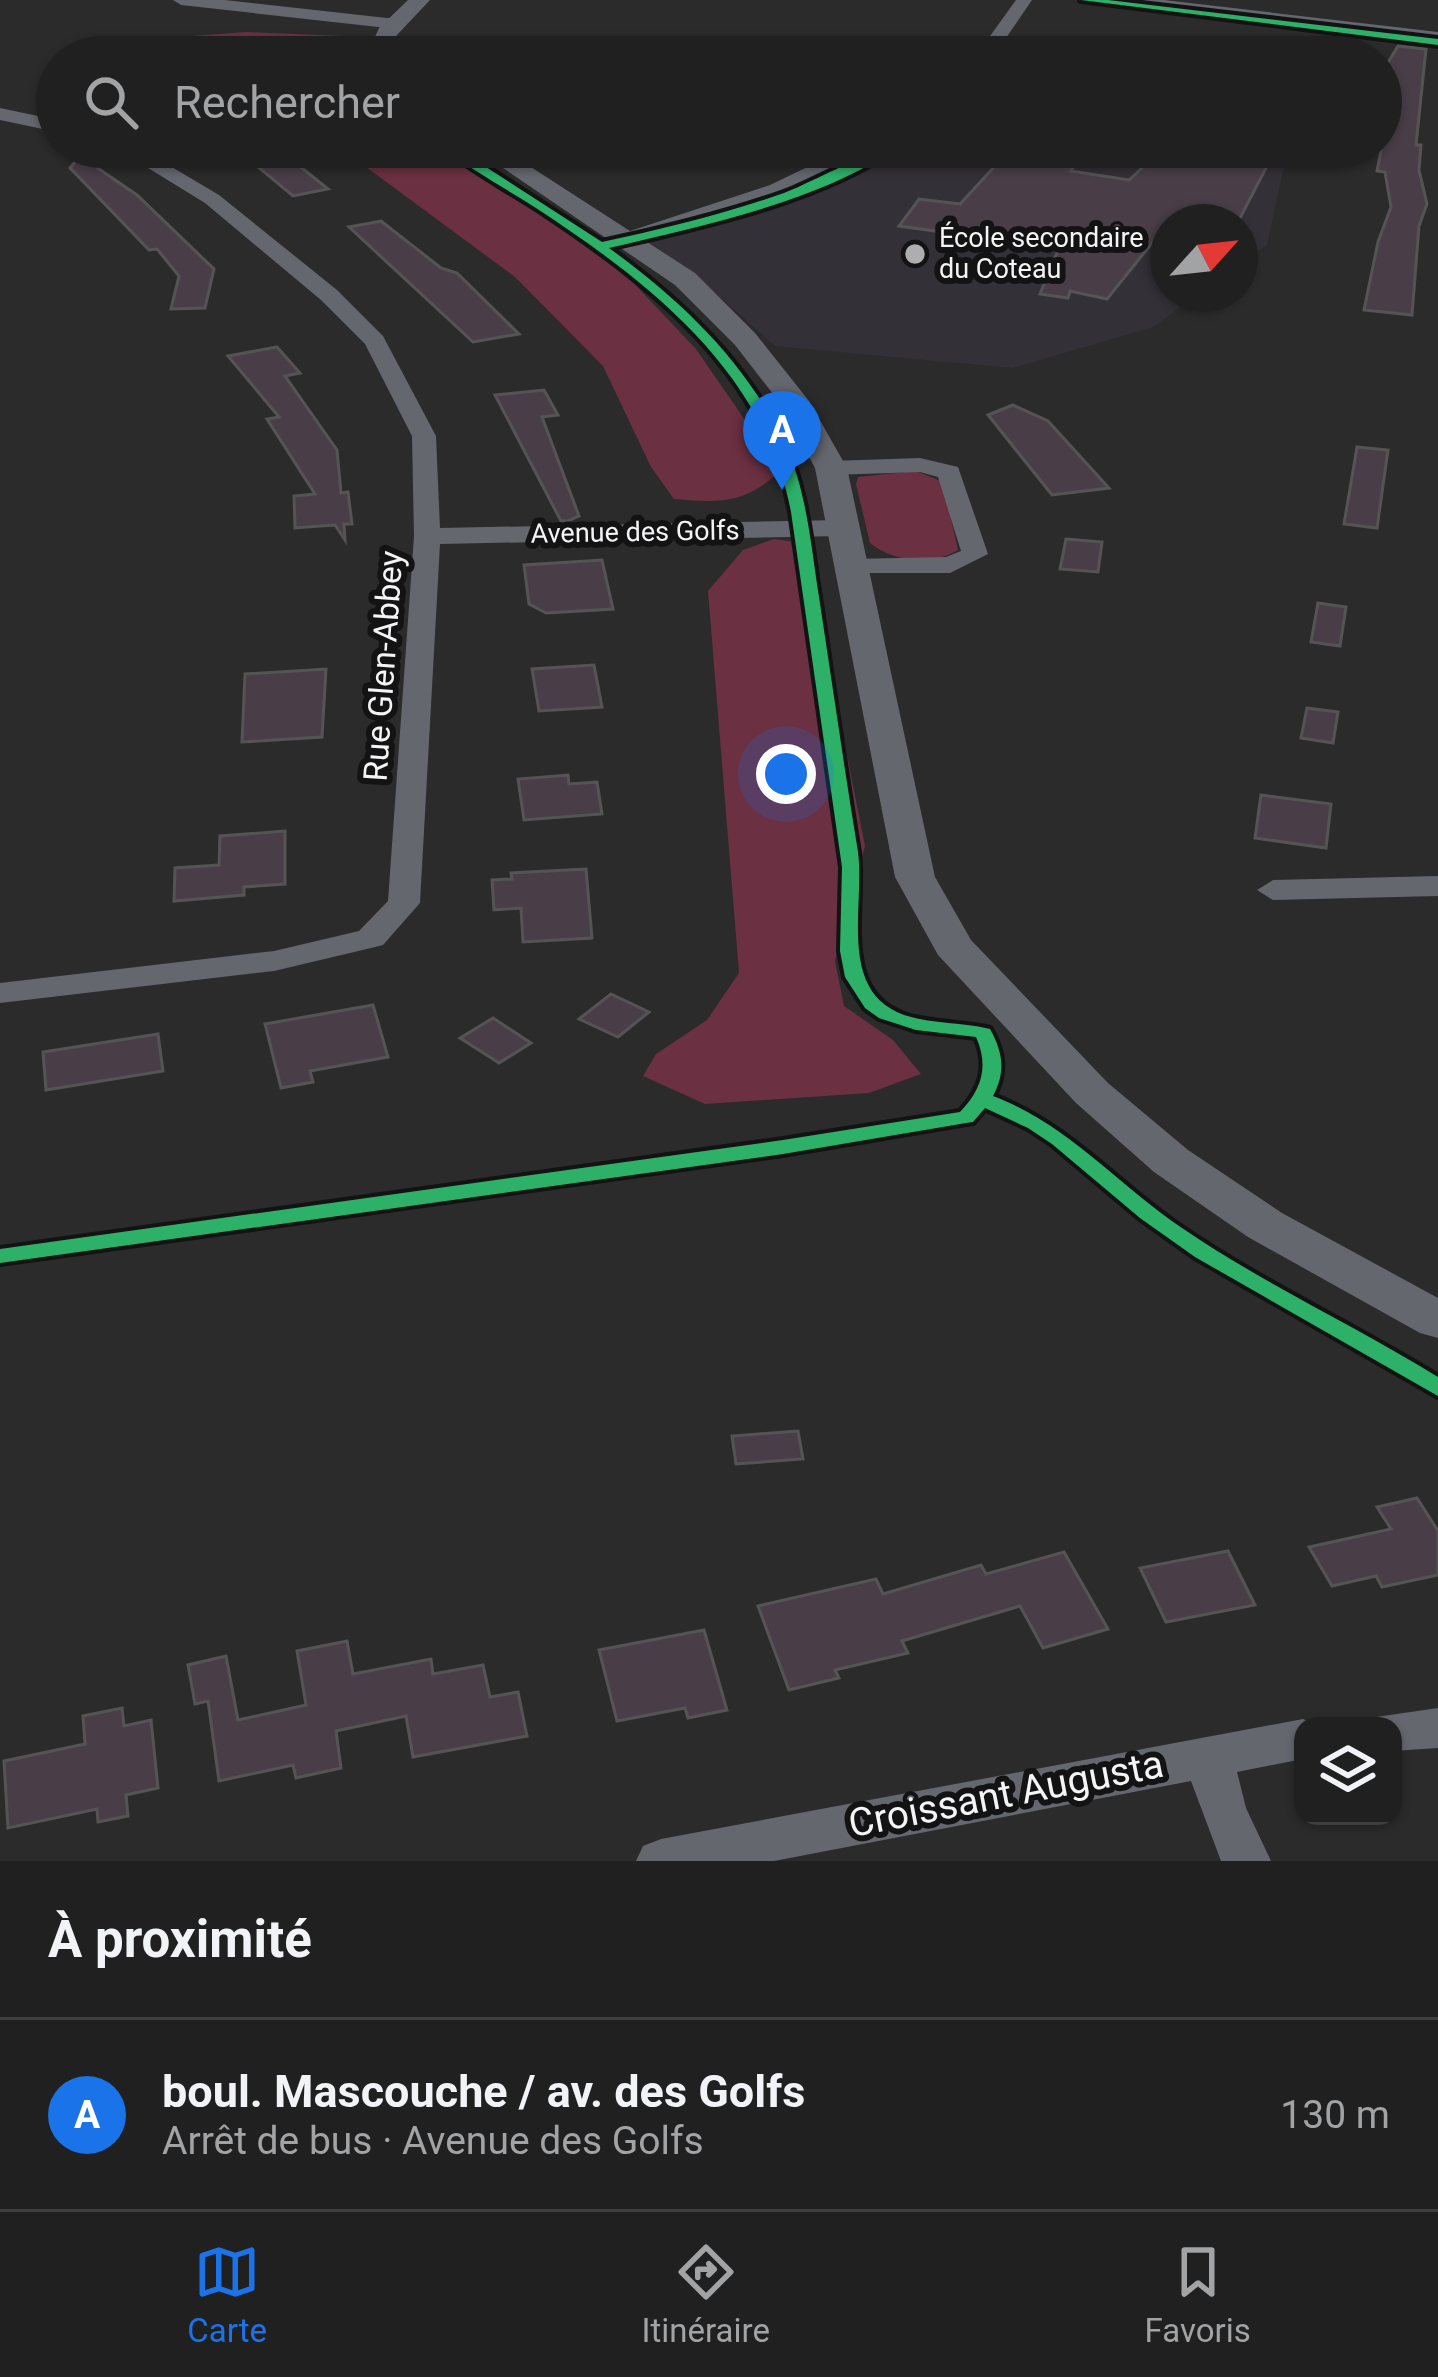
<!DOCTYPE html>
<html lang="fr">
<meta charset="utf-8">
<style>
body{margin:0;font-family:Roboto,sans-serif;background:#2d2d2e;color:#f1f3f6}
.controls{position:absolute;right:36px;bottom:36px;display:grid;overflow:hidden;border-radius:24px;box-shadow:0 3px 9px #0004}
.controls button{width:108px;height:108px;display:grid;place-items:center;padding:0;border:0;border-bottom:3px solid #3d3e3f;background:#202021;color:#f1f3f6;font:60px sans-serif}
.compass{position:absolute;left:1150px;top:204px;width:108px;height:108px;border-radius:50%;background:#202021;box-shadow:0 3px 9px #0004;rotate:63deg}
.you{position:absolute;left:786px;top:774px;width:42px;height:42px;margin:-30px;border:9px solid #fff;border-radius:50%;background:#1a73e8;box-shadow:0 0 0 18px #1a73e833}
.badge{display:grid;place-items:center;width:78px;height:78px;border-radius:50%;background:#1a73e8;color:#fff;font-size:39px;font-weight:700}
.pin{position:absolute;translate:-50% -99px;filter:drop-shadow(0 3px 6px #0008)}
.pin::after{content:'';position:absolute;top:63px;width:42px;height:36px;background:inherit;clip-path:polygon(0 0,100% 0,50% 100%)}
.list{margin:0;padding:0;list-style:none}
h2{display:flex;justify-content:space-between;align-items:center;height:156px;margin:0;padding:0 48px;font-size:51px}
h2 small{font-size:39px;font-weight:400;color:#a2a3a5}
.list li{display:grid;grid-template-columns:78px 1fr auto;gap:36px;align-items:center;box-sizing:border-box;height:192px;padding:0 48px;border-top:3px solid #3d3e3f}
.list b{display:block;font-size:45px;white-space:nowrap}
.list p{margin:0;font-size:39px;white-space:nowrap;color:#a2a3a5}
.list em{font-size:39px;font-style:normal;color:#a2a3a5}
.icon{flex:none;width:66px;height:66px;fill:none;stroke:currentColor;stroke-width:2;stroke-linecap:round;stroke-linejoin:round}
.map{position:relative;flex:none;width:1438px;height:1861px;overflow:hidden}
.search{position:absolute;background:#202021;box-shadow:0 3px 9px #0004;left:36px;right:36px;top:36px;height:132px;display:flex;align-items:center;gap:30px;box-sizing:border-box;padding:0 42px;border-radius:66px;color:#a2a3a5;font-size:45px}
.sheet{height:348px;background:#202021}
nav{display:flex;justify-content:space-around;align-items:center;box-sizing:border-box;height:168px;border-top:3px solid #3d3e3f;background:#202021;font-size:33px;color:#a2a3a5}
nav a{display:grid;justify-items:center;gap:6px}
nav .on{color:#1a73e8}
.map>svg:first-child{display:block}
.built{fill:#333038}
.green{fill:#6b3041}
.building{fill:#493e48;stroke:#555455;stroke-width:3}
.lines{fill:none;stroke-linecap:round;stroke-linejoin:round}
.minor{fill:#65676f;fill-rule:evenodd}
.tertiary{fill:#65676f;fill-rule:evenodd}
.cycleway-casing{stroke:#131314;stroke-width:8}
.cycleway{fill:#2db169;fill-rule:evenodd}
.poi-dot{fill:#aeadaf;stroke:#131314;stroke-width:4.5}
.labels{text-anchor:middle;dominant-baseline:central;stroke-width:12;stroke-linejoin:round;paint-order:stroke}
.far-poi-label{font-size:27px;fill:#f4f3f5;stroke:#131314;text-anchor:start}
.far-street-label{font-size:27px;fill:#f4f3f5;stroke:#131314}
.street-label{font-size:33px;fill:#f4f3f5;stroke:#131314}
.near-street-label{font-size:39px;fill:#f4f3f5;stroke:#131314}
</style>
<div class="map">
<svg width="1438" height="1861" viewBox="0 0 1438 1861">
<rect width="100%" height="100%" fill="#2b2b2c"/>
<path class="built" d="M 863,147 L 1288,147 L 1267,245 L 1240,264 L 1240,222 L 1168,222 L 1168,294 L 1198,294 L 1153,327 L 1013,368 L 775,346 L 684,265 L 625,236 L 706,215 Z"/>
<g class="green">
<path d="M 246,32 L 343,36 L 341,57 L 112,57 L 107,50 L 125,41 Z"/>
<path d="M 339,147 L 444,147 L 625,274 L 696,349 L 780,471 C 745,504 721,503 674,499 L 651,467 L 603,366 L 515,277 Z"/>
<path d="M 916,471 L 943,482 L 958,550 C 932,566 893,562 870,543 L 856,484 L 858,477 Z"/>
<path d="M 774,539 L 805,543 L 865,846 L 835,961 L 844,1006 L 893,1040 L 921,1074 L 869,1093 L 705,1104 L 643,1076 L 656,1054 L 707,1020 L 739,973 L 708,591 L 743,550 Z"/>
</g>
<g class="building">
<path d="M 1398,46 L 1426,49 L 1416,145 L 1421,145 L 1419,170 L 1427,204 L 1419,226 L 1412,315 L 1364,310 L 1378,242 L 1391,207 L 1385,172 L 1377,171 L 1391,99 L 1392,69 L 1384,69 Z"/>
<path d="M 234,147 L 276,147 L 328,189 L 293,196 Z"/>
<path d="M 1060,147 L 1084,147 L 1071,171 L 1129,180 L 1165,147 L 1277,147 L 1238,222 L 1172,218 L 1107,299 L 1070,291 L 1068,298 L 1040,294 L 1059,248 L 899,226 L 919,199 L 960,204 L 1007,153 L 1052,154 Z"/>
<path d="M 80,156 L 137,195 L 214,269 L 205,308 L 171,309 L 179,276 L 157,249 L 149,250 L 70,168 Z"/>
<path d="M 381,221 L 441,268 L 457,273 L 519,334 L 473,342 L 349,227 Z"/>
<path d="M 277,347 L 300,373 L 285,376 L 337,450 L 341,493 L 348,492 L 352,524 L 344,524 L 345,540 L 335,525 L 295,528 L 294,496 L 315,494 L 267,419 L 279,417 L 228,356 Z"/>
<path d="M 544,390 L 558,415 L 542,417 L 579,516 L 568,521 L 561,521 L 495,395 Z"/>
<path d="M 1013,405 L 1048,421 L 1109,488 L 1052,495 L 988,415 Z"/>
<path d="M 1357,447 L 1388,450 L 1377,528 L 1344,524 Z"/>
<path d="M 1066,539 L 1102,542 L 1098,572 L 1060,569 Z"/>
<path d="M 602,560 L 613,609 L 546,613 L 529,604 L 524,565 Z"/>
<path d="M 1318,603 L 1346,607 L 1340,646 L 1311,642 Z"/>
<path d="M 594,665 L 602,707 L 539,711 L 532,669 Z"/>
<path d="M 326,669 L 322,737 L 242,742 L 245,674 Z"/>
<path d="M 1307,708 L 1338,712 L 1333,743 L 1301,738 Z"/>
<path d="M 568,775 L 569,784 L 597,782 L 602,814 L 524,820 L 518,779 Z"/>
<path d="M 1261,795 L 1331,804 L 1326,848 L 1255,838 Z"/>
<path d="M 285,831 L 285,884 L 244,887 L 244,895 L 174,901 L 175,868 L 219,865 L 220,836 Z"/>
<path d="M 586,869 L 592,938 L 523,942 L 521,908 L 494,910 L 492,880 L 512,879 L 511,873 Z"/>
<path d="M 611,994 L 649,1012 L 618,1037 L 579,1019 Z"/>
<path d="M 373,1005 L 388,1057 L 310,1071 L 313,1082 L 281,1088 L 265,1024 Z"/>
<path d="M 493,1018 L 531,1043 L 499,1063 L 460,1038 Z"/>
<path d="M 158,1034 L 163,1071 L 46,1090 L 43,1052 Z"/>
<path d="M 798,1431 L 803,1459 L 736,1464 L 732,1436 Z"/>
<path d="M 1417,1498 L 1438,1531 L 1438,1575 L 1382,1587 L 1376,1576 L 1332,1586 L 1309,1547 L 1391,1529 L 1377,1507 Z"/>
<path d="M 1228,1551 L 1255,1605 L 1166,1622 L 1140,1568 Z"/>
<path d="M 1064,1552 L 1108,1629 L 1043,1648 L 1020,1606 L 902,1641 L 908,1653 L 835,1670 L 839,1678 L 789,1690 L 758,1606 L 876,1579 L 883,1594 L 981,1565 L 986,1574 Z"/>
<path d="M 704,1630 L 727,1710 L 688,1718 L 685,1708 L 617,1721 L 599,1650 Z"/>
<path d="M 347,1641 L 353,1674 L 431,1659 L 433,1674 L 483,1665 L 490,1697 L 518,1692 L 527,1736 L 413,1757 L 406,1716 L 336,1731 L 341,1768 L 296,1778 L 293,1765 L 219,1781 L 208,1701 L 195,1704 L 188,1665 L 226,1656 L 238,1720 L 306,1705 L 297,1651 Z"/>
<path d="M 122,1708 L 124,1726 L 151,1720 L 158,1788 L 126,1795 L 128,1816 L 98,1822 L 97,1809 L 8,1828 L 4,1761 L 85,1744 L 83,1716 Z"/>
</g>
<g class="lines">
<g class="minor">
<path d="M 173,0 L 225,0 L 396,19 L 404,24 L 396,29 L 181,5 Z"/>
<path d="M 1016,0 L 1032,0 L 993,57 L 975,57 Z"/>
<path d="M 596,43 L 616,57 L 596,57 L 587,48 Z"/>
<path d="M 0,108 L 57,120 L 57,132 L 0,120 Z"/>
<path d="M 114,147 L 138,147 L 219,195 L 337,290 L 383,336 L 436,436 L 440,528 L 842,520 L 855,528 L 842,536 L 440,544 L 420,903 L 383,945 L 371,948 L 274,971 L 0,1003 L 0,983 L 274,951 L 359,931 L 388,901 L 414,536 L 412,436 L 365,344 L 321,300 L 205,203 Z"/>
<path d="M 849,147 L 873,147 C 822,194 693,225 625,242 L 615,236 L 770,185 Z"/>
<path d="M 920,458 L 958,467 L 988,554 L 950,573 L 843,573 L 839,567 L 843,561 L 852,559 L 946,557 L 961,551 L 938,477 L 920,472 L 831,475 L 819,468 L 831,461 Z"/>
<path d="M 1438,876 L 1438,896 L 1273,900 L 1257,890 L 1273,880 Z"/>
<path d="M 1438,1708 L 1438,1748 L 1393,1751 L 1393,1726 L 1372,1726 L 1376,1717 Z"/>
<path d="M 1303,1719 L 1320,1726 L 1303,1726 L 1303,1759 L 1237,1772 L 1246,1808 L 1271,1861 L 1221,1861 L 1191,1781 L 774,1861 L 636,1861 L 643,1846 L 661,1839 Z"/>
</g>
<g class="tertiary">
<path d="M 408,0 L 430,0 L 397,35 L 388,57 L 366,57 L 379,28 Z"/>
<path d="M 1101,0 L 1164,0 L 1438,32 L 1438,46 L 1111,6 Z"/>
<path d="M 472,147 L 500,147 L 695,273 L 755,333 L 809,401 L 847,468 L 935,877 L 971,940 L 1108,1083 L 1188,1150 L 1282,1213 L 1438,1298 L 1438,1338 L 1420,1333 L 1248,1237 L 1154,1172 L 1076,1103 L 938,955 L 895,877 L 815,468 L 780,403 L 735,345 L 675,285 Z"/>
</g>
<g class="cycleway-casing">
<g id="cycleway">
<path d="M 1081,0 L 1108,0 L 1438,39 L 1438,45 Z"/>
<path d="M 443,147 L 455,147 L 602,242 C 663,229 725,214 784,193 C 811,183 875,147 897,147 C 823,201 698,227 609,248 C 681,300 746,362 785,444 C 807,491 811,547 819,597 C 832,682 844,767 858,852 C 865,907 837,991 904,1015 C 931,1024 962,1022 990,1029 C 1003,1052 1006,1072 993,1096 C 1068,1124 1117,1184 1182,1228 C 1264,1284 1354,1325 1438,1377 L 1438,1396 L 1195,1257 L 1140,1218 L 1052,1144 L 1028,1128 L 985,1108 L 973,1122 L 966,1123 L 783,1154 L 0,1263 L 0,1249 L 783,1140 L 960,1112 C 982,1089 989,1066 976,1037 L 916,1030 L 879,1018 L 865,1008 L 845,977 L 840,951 L 842,867 L 791,512 C 765,372 649,282 536,208 C 505,188 471,170 443,147 Z"/>
</g>
</g>
<use href="#cycleway" class="cycleway"/>
</g>
<circle class="poi-dot" cx="915" cy="254" r="12"/>
<g class="labels">
<g class="far-poi-label">
<text x="939" y="238">École secondaire<tspan x="939" dy="31">du Coteau</tspan></text>
</g>
<g class="far-street-label">
<text transform="translate(635 532) rotate(-1)">Avenue des Golfs</text>
</g>
<g class="street-label">
<text transform="translate(383 666) rotate(-86)">Rue Glen-Abbey</text>
</g>
<g class="near-street-label">
<text transform="translate(1006 1794) rotate(-11)">Croissant Augusta</text>
</g>
</g>
</svg>
<div class="controls">
<button><svg class="icon" aria-label="layers" viewBox="0 0 24 24"><path d="M12 4l9 5-9 5-9-5zM3 14l9 5 9-5"/></svg></button>
</div>
<svg class="compass" viewBox="-18 -18 36 36"><path d="M0-13l5 13h-10z" fill="#e53935"/><path d="M0 13l5-13h-10z" fill="#a2a3a5"/></svg>
<div class="you"></div>
<div class="pin badge" style="left:782px;top:490px">A</div>
<div class="search"><svg class="icon" aria-label="search" viewBox="0 0 24 24"><circle cx="10" cy="10" r="6"/><path d="M15 15l6 6"/></svg>Rechercher</div>
</div>
<section class="sheet">
<h2>À proximité<small></small></h2>
<ul class="list">
<li><span class="badge">A</span><div><b>boul. Mascouche / av. des Golfs</b><p>Arrêt de bus · Avenue des Golfs</p></div><em>130 m</em></li>
</ul>
</section>
<nav>
<a class="on"><svg class="icon" aria-label="map" viewBox="0 0 24 24"><path d="M3 6l6-2 6 2 6-2v14l-6 2-6-2-6 2zM9 4v14M15 6v14"/></svg>Carte</a>
<a><svg class="icon" aria-label="directions" viewBox="0 0 24 24"><path d="M12 3l9 9-9 9-9-9zM9 14v-3h6M13 9l2 2-2 2"/></svg>Itinéraire</a>
<a><svg class="icon" aria-label="saved" viewBox="0 0 24 24"><path d="M7 4h10v16l-5-4-5 4z"/></svg>Favoris</a>
</nav>
